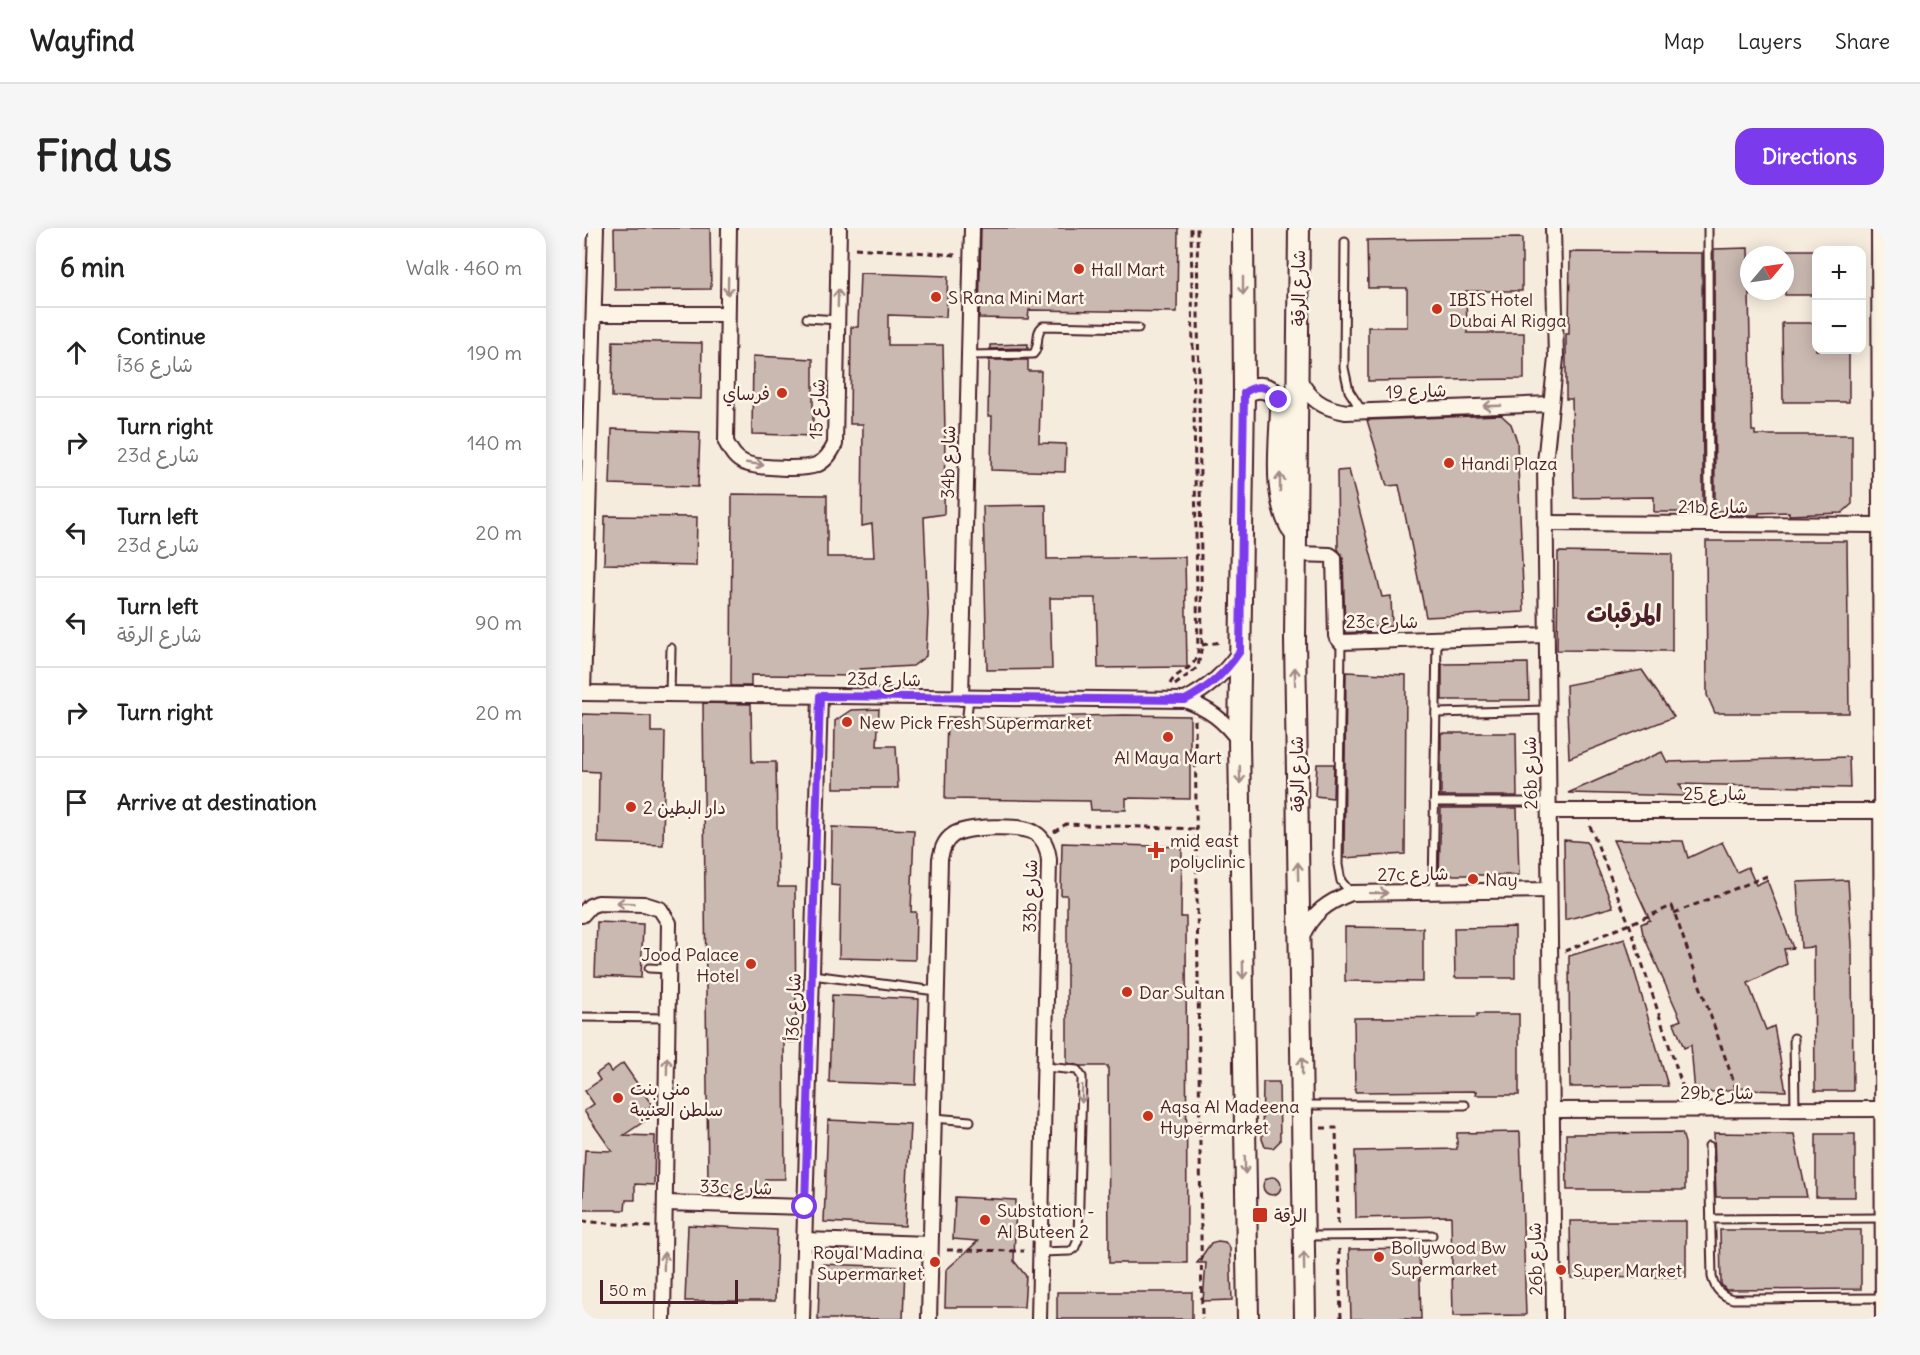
<!DOCTYPE html>
<meta charset="utf-8">
<style>
body{margin:0;font-family:Delius,"Playpen Sans Arabic",sans-serif;background:#f6f6f6;color:#222}
.controls{position:absolute;right:18px;top:18px;display:grid;overflow:hidden;border-radius:12px;box-shadow:0 3px 15px #0003}
.controls button{width:54px;height:54px;display:grid;place-items:center;padding:0;border:0;border-bottom:2px solid #e0e0e0;background:#fff;color:#222;font:30px sans-serif}
.compass{position:absolute;left:1158px;top:18px;width:54px;height:54px;border-radius:50%;background:#fff;box-shadow:0 3px 15px #0003;rotate:61deg}
.scale{position:absolute;left:18px;bottom:15px;width:138px;box-sizing:border-box;padding-left:6px;border:3px solid #4a1f2b;border-top:0;font-size:16px;line-height:21px;white-space:nowrap;color:#4a1f2b;-webkit-text-stroke:4px #fcf5e5;paint-order:stroke}
.stop{position:absolute;width:18px;height:18px;margin:-14px;border:4px solid #7c3aed;border-radius:50%;background:#fff}
.stop.end{background:#7c3aed;border-color:#fff;box-shadow:0 2px 6px #0008}
.list{margin:0;padding:0;list-style:none}
h2{display:flex;justify-content:space-between;align-items:center;height:78px;margin:0;padding:0 24px;font-size:26px}
h2 small{font-size:20px;font-weight:400;color:#767676}
.list li{display:grid;grid-template-columns:39px 1fr auto;gap:18px;align-items:center;box-sizing:border-box;height:90px;padding:0 24px;border-top:2px solid #e0e0e0}
.list b{display:block;font-size:22px;white-space:nowrap}
.list p{margin:0;font-size:20px;white-space:nowrap;color:#767676}
.list em{font-size:20px;font-style:normal;color:#767676}
.icon{flex:none;width:33px;height:33px;fill:none;stroke:currentColor;stroke-width:2;stroke-linecap:round;stroke-linejoin:round}
.map{position:relative;flex:none;width:1302px;height:1091px;overflow:hidden;border-radius:18px}
header{display:flex;align-items:center;gap:36px;box-sizing:border-box;height:84px;padding:0 30px;background:#fff;border-bottom:2px solid #e0e0e0}
header strong{font-size:28px}
nav{display:flex;gap:33px;margin-inline-start:auto;font-size:21px}
.intro{display:flex;align-items:center;justify-content:space-between;box-sizing:border-box;height:144px;padding:0 36px}
h1{margin:0;font-size:42px}
.button{padding:15px 27px;border-radius:18px;background:#7c3aed;color:#fff;font-size:21px;font-weight:700}
main{display:flex;gap:36px;padding:0 36px}
aside{flex:1;background:#fff;border-radius:18px;box-shadow:0 3px 15px #0003}
.map>svg:first-child{display:block}
.building{fill:#cab9b1;stroke:#4a1f2b;stroke-width:1.5}
.lines{fill:none;stroke-linecap:round;stroke-linejoin:round}
.lane-casing{stroke:#4a1f2b;stroke-width:11}
.street-casing{stroke:#4a1f2b;stroke-width:18}
.secondary-casing{stroke:#4a1f2b;stroke-width:24}
.path{stroke:#4a1f2b;stroke-width:3;stroke-dasharray:6 4.5;stroke-linecap:butt}
.lane{stroke:#fcf5e5;stroke-width:7}
.street{stroke:#fcf5e5;stroke-width:14}
.secondary{stroke:#fcf5e5;stroke-width:20}
.oneway{stroke:#a38a88}
.route{stroke:#7c3aed;stroke-width:8}
.poi-dot{fill:#c8321e;stroke:#fcf5e5;stroke-width:2}
.labels{text-anchor:middle;dominant-baseline:central;stroke-width:5;stroke-linejoin:round;paint-order:stroke}
.poi-label{font-size:18px;fill:#4a1f2b;stroke:#fcf5e5;text-anchor:start}
.street-label{font-size:18px;fill:#4a1f2b;stroke:#fcf5e5}
.district-label{font-size:24px;font-weight:bold;fill:#4a1f2b;stroke:#fcf5e5}
</style>
<header>
<strong>Wayfind</strong>
<nav><a>Map</a><a>Layers</a><a>Share</a></nav>
</header>
<div class="intro"><h1>Find us</h1><a class="button">Directions</a></div>
<main>
<aside>
<h2>6 min<small>Walk · 460 m</small></h2>
<ul class="list">
<li><svg class="icon" aria-label="ahead" viewBox="0 0 24 24"><path d="M12 20V5M6 11l6-6 6 6"/></svg><div><b>Continue</b><p>شارع 36أ</p></div><em>190 m</em></li>
<li><svg class="icon" aria-label="right" viewBox="0 0 24 24"><path d="M7 20v-9h11M14 6l5 5-5 5"/></svg><div><b>Turn right</b><p>23d شارع</p></div><em>140 m</em></li>
<li><svg class="icon" aria-label="left" viewBox="0 0 24 24"><path d="M17 20v-9H6M10 6l-5 5 5 5"/></svg><div><b>Turn left</b><p>23d شارع</p></div><em>20 m</em></li>
<li><svg class="icon" aria-label="left" viewBox="0 0 24 24"><path d="M17 20v-9H6M10 6l-5 5 5 5"/></svg><div><b>Turn left</b><p>شارع الرقة</p></div><em>90 m</em></li>
<li><svg class="icon" aria-label="right" viewBox="0 0 24 24"><path d="M7 20v-9h11M14 6l5 5-5 5"/></svg><div><b>Turn right</b></div><em>20 m</em></li>
<li><svg class="icon" aria-label="arrive" viewBox="0 0 24 24"><path d="M6 21V4h12l-3 4 3 4H6"/></svg><div><b>Arrive at destination</b></div></li>
</ul>
</aside>
<div class="map">
<svg width="1302" height="1091" viewBox="0 0 1302 1091">
<rect width="100%" height="100%" fill="#f5ecde"/>
<filter id="ink" filterUnits="userSpaceOnUse"><feTurbulence type="fractalNoise" baseFrequency=".0167" numOctaves="2"/><feDisplacementMap in="SourceGraphic" scale="12" xChannelSelector="R" yChannelSelector="G"/><feConvolveMatrix kernelMatrix="1 2 1 2 8 2 1 2 1" color-interpolation-filters="sRGB"/></filter>
<g filter="url(#ink)">
<g class="building">
<path d="M 32,0 L 128,0 L 129,61 L 33,62 Z"/>
<path d="M 399,0 L 596,0 L 595,84 L 447,82 L 446,91 L 397,90 Z"/>
<path d="M 940,10 L 940,63 L 884,63 L 885,105 L 942,105 L 942,151 L 786,153 L 786,99 L 825,99 L 825,60 L 786,60 L 785,12 Z"/>
<path d="M 1166,20 L 1170,203 L 1173,203 L 1173,207 L 1270,207 L 1270,276 L 1260,285 L 1207,287 L 1207,284 L 1177,285 L 1177,287 L 1140,287 L 1140,283 L 1133,283 L 1132,25 L 1132,21 Z"/>
<rect x="1203" y="22" width="31" height="45"/>
<path d="M 988,24 L 1120,25 L 1121,284 L 1072,284 L 1072,269 L 992,270 L 990,171 L 984,171 L 984,106 L 987,106 Z"/>
<path d="M 278,45 L 366,48 L 364,89 L 306,87 L 306,117 L 361,117 L 363,203 L 362,286 L 342,289 L 346,386 L 344,428 L 331,438 L 278,441 L 278,448 L 169,447 L 169,458 L 149,458 L 150,266 L 245,267 L 245,329 L 292,329 L 290,296 L 280,298 L 281,196 L 268,196 L 269,99 L 276,99 Z"/>
<path d="M 1200,95 L 1234,95 L 1234,122 L 1267,122 L 1267,174 L 1201,174 Z"/>
<path d="M 31,113 L 120,115 L 119,171 L 30,169 Z"/>
<path d="M 446,116 L 446,120 L 408,121 L 408,117 Z"/>
<path d="M 171,128 L 231,131 L 231,208 L 170,206 Z"/>
<path d="M 407,132 L 446,132 L 446,143 L 459,143 L 457,215 L 484,216 L 483,244 L 409,242 L 410,188 L 406,188 Z"/>
<path d="M 919,187 L 929,196 L 935,213 L 942,384 L 844,389 L 817,257 L 805,258 L 785,192 Z"/>
<path d="M 30,201 L 118,204 L 116,259 L 28,256 Z"/>
<path d="M 767,242 L 800,369 L 809,368 L 810,398 L 787,399 L 787,404 L 763,405 L 761,330 L 756,321 L 755,243 Z"/>
<path d="M 464,277 L 465,331 L 603,329 L 605,439 L 516,440 L 514,370 L 468,370 L 470,441 L 405,442 L 401,278 Z"/>
<path d="M 23,288 L 115,289 L 114,338 L 22,336 Z"/>
<path d="M 1124,313 L 1265,313 L 1267,485 L 1133,485 L 1125,467 Z"/>
<path d="M 976,324 L 1090,326 L 1090,423 L 975,422 Z"/>
<path d="M 946,435 L 947,472 L 860,472 L 860,436 Z"/>
<path d="M 1060,442 L 1092,489 L 987,530 L 984,457 Z"/>
<path d="M 764,444 L 824,447 L 823,626 L 762,630 Z"/>
<path d="M 121,475 L 169,476 L 170,534 L 194,534 L 196,659 L 213,659 L 214,814 L 202,814 L 203,951 L 183,951 L 183,969 L 131,967 L 131,955 L 126,955 Z"/>
<path d="M 297,481 L 295,518 L 314,518 L 316,560 L 252,560 L 253,493 L 269,482 Z"/>
<path d="M 0,486 L 69,488 L 69,504 L 83,504 L 81,617 L 16,615 L 17,544 L 0,543 Z"/>
<path d="M 543,487 L 608,488 L 608,571 L 544,570 L 544,582 L 509,582 L 508,573 L 363,571 L 365,489 L 380,489 L 385,493 L 390,489 L 453,491 L 453,489 Z"/>
<path d="M 859,505 L 934,505 L 935,568 L 859,568 Z"/>
<path d="M 1080,524 L 1085,534 L 1267,529 L 1268,560 L 1097,556 L 1104,568 L 986,565 Z"/>
<path d="M 735,536 L 752,536 L 751,570 L 733,568 Z"/>
<path d="M 859,580 L 935,580 L 937,647 L 857,647 Z"/>
<path d="M 250,599 L 332,602 L 329,684 L 334,684 L 333,732 L 257,730 L 258,658 L 249,657 Z"/>
<path d="M 982,612 L 1005,614 L 1031,679 L 983,692 Z"/>
<path d="M 1031,612 L 1101,613 L 1106,630 L 1140,614 L 1155,644 L 1166,639 L 1174,657 L 1185,652 L 1211,720 L 1202,721 L 1205,736 L 1166,755 L 1184,802 L 1192,798 L 1204,863 L 1164,862 L 1163,860 L 1113,866 L 1109,817 L 1102,820 L 1092,795 L 1099,792 L 1061,706 L 1059,696 L 1068,692 Z"/>
<path d="M 480,615 L 600,619 L 599,689 L 604,689 L 605,1035 L 527,1035 L 526,838 L 499,838 L 485,835 L 485,667 L 479,667 Z"/>
<path d="M 1266,652 L 1270,717 L 1271,863 L 1233,863 L 1232,719 L 1219,720 L 1215,654 Z"/>
<path d="M 15,694 L 61,696 L 59,750 L 13,748 Z"/>
<path d="M 763,699 L 841,700 L 841,754 L 763,753 Z"/>
<path d="M 933,699 L 933,750 L 873,750 L 872,700 Z"/>
<path d="M 1043,711 L 1086,858 L 988,859 L 987,728 Z"/>
<path d="M 250,767 L 337,771 L 334,857 L 247,854 Z"/>
<path d="M 895,786 L 937,786 L 937,867 L 894,867 L 895,863 L 773,864 L 772,790 L 895,789 Z"/>
<path d="M 41,835 L 70,877 L 64,881 L 70,888 L 42,907 L 73,908 L 72,957 L 53,956 L 53,972 L 44,972 L 43,982 L 0,982 L 3,922 L 30,923 L 2,883 L 12,876 L 3,863 L 18,852 L 14,846 L 25,838 L 29,844 Z"/>
<path d="M 681,854 L 697,854 L 698,913 L 691,920 L 683,919 L 680,911 Z"/>
<path d="M 246,892 L 328,896 L 323,998 L 242,994 Z"/>
<path d="M 938,904 L 944,1087 L 871,1088 L 869,988 L 774,990 L 773,923 L 875,921 L 875,905 Z"/>
<path d="M 1100,905 L 1103,915 L 1103,962 L 985,962 L 984,906 Z"/>
<path d="M 1132,905 L 1212,906 L 1225,969 L 1134,969 Z"/>
<rect x="1234" y="906" width="39" height="63"/>
<circle cx="690" cy="958" r="9"/>
<path d="M 373,969 L 434,972 L 432,1033 L 444,1048 L 442,1079 L 363,1079 L 364,1042 L 396,1013 L 371,1011 Z"/>
<path d="M 988,993 L 1104,993 L 1104,1049 L 989,1050 Z"/>
<path d="M 106,997 L 195,1002 L 193,1073 L 103,1073 Z"/>
<path d="M 1138,1002 L 1279,1002 L 1279,1061 L 1144,1062 L 1139,1056 Z"/>
<path d="M 636,1013 L 643,1014 L 648,1020 L 650,1072 L 621,1073 L 624,1035 L 615,1035 L 629,1015 Z"/>
<path d="M 837,1020 L 839,1091 L 769,1091 L 767,1021 Z"/>
<path d="M 238,1036 L 323,1039 L 321,1091 L 236,1091 Z"/>
<rect x="475" y="1064" width="135" height="27"/>
</g>
<g class="lines">
<g class="lane-casing">
<g id="lane">
<path d="M 1126,0 L 1127,296"/>
<path d="M 763,14 L 762,140 L 767,163 L 780,183"/>
<path d="M 225,90 L 256,92"/>
<path d="M 387,127 L 451,126 C 459,118 452,105 461,98 L 556,100"/>
<path d="M 759,414 L 756,637 L 759,653 L 769,665"/>
<path d="M 88,466 L 89,420"/>
<path d="M 854,485 L 965,482"/>
<path d="M 385,487 L 387,470"/>
<path d="M 852,574 L 966,574"/>
<path d="M 851,664 L 855,411"/>
<path d="M 67,740 L 86,741"/>
<path d="M 230,747 L 354,763"/>
<path d="M 0,789 L 86,790"/>
<path d="M 1212,810 L 1213,882"/>
<path d="M 723,877 L 883,877"/>
<path d="M 352,890 L 388,893"/>
<path d="M 1127,918 L 1130,1049 C 1133,1061 1139,1068 1151,1071 L 1301,1070"/>
<path d="M 1129,991 L 1301,990"/>
<path d="M 725,1008 L 850,1007"/>
<path d="M 459,1024 L 488,1023 L 492,1021 L 496,1012 L 500,853 L 500,849 L 495,842 L 463,839"/>
</g>
</g>
<g class="street-casing">
<g id="street">
<path d="M 147,0 L 144,214 C 149,223 153,231 163,235 C 176,240 222,242 234,237 C 244,233 249,225 253,216 L 257,0"/>
<path d="M 971,0 L 974,130 L 963,235 L 972,1091"/>
<path d="M 1297,0 L 1301,1091"/>
<path d="M 12,86 L 145,86"/>
<path d="M 716,149 C 727,171 740,180 764,184 L 969,176"/>
<path d="M 963,295 L 1298,297"/>
<path d="M 715,326 L 748,327 L 752,330 L 754,408 L 759,414 L 964,407"/>
<path d="M 0,465 L 603,472 C 627,481 642,492 657,513"/>
<path d="M 1,465 L 14,0"/>
<path d="M 379,470 L 390,0"/>
<path d="M 603,472 C 627,460 643,445 658,423"/>
<path d="M 967,583 L 1299,583"/>
<path d="M 0,687 L 8,678 L 16,675 L 62,676 L 78,681 L 87,695 L 81,1091"/>
<path d="M 720,708 C 730,685 746,674 769,665 L 967,662"/>
<path d="M 970,882 L 1301,881"/>
<path d="M 83,975 L 223,979"/>
<path d="M 222,1012 L 348,1016"/>
<path d="M 220,1091 L 238,468"/>
<path d="M 347,1091 L 358,631 C 360,622 362,613 371,607 C 384,598 439,596 453,605 C 463,611 466,621 467,632 L 457,1091"/>
</g>
</g>
<g class="secondary-casing">
<g id="secondary">
<path d="M 661,0 L 662,165 L 657,513 L 666,1091"/>
<path d="M 717,0 L 713,411 L 723,1091"/>
<path d="M 662,165 C 679,154 695,161 699,181 C 698,219 690,270 712,304"/>
</g>
</g>
<g class="path">
<path d="M 273,20 L 374,27"/>
<path d="M 620,417 L 639,414"/>
<path d="M 588,456 C 595,442 606,446 616,428 L 609,0"/>
<path d="M 593,457 L 616,439 L 620,417 L 615,0"/>
<path d="M 613,492 L 620,1091"/>
<path d="M 1008,598 L 1048,698 L 1103,866"/>
<path d="M 472,604 L 484,596 L 613,601"/>
<path d="M 1092,685 L 1185,648"/>
<path d="M 983,723 L 1090,678 L 1156,866"/>
<path d="M 739,900 L 754,900 L 756,996"/>
<path d="M 0,993 L 69,999"/>
<path d="M 757,1021 L 759,1091"/>
<path d="M 365,1022 L 442,1023"/>
</g>
<use href="#lane" class="lane"/>
<use href="#street" class="street"/>
<use href="#secondary" class="secondary"/>
</g>
<defs><path id="oneway-shaft" d="M-6 0H5M1.5-3L5.5 0L1.5 3" fill="none" stroke-width="1.6" stroke-linecap="round" stroke-linejoin="round" transform="scale(1.5)"/></defs>
<g class="oneway">
<use href="#oneway-shaft" transform="translate(146 58) rotate(91)"/>
<use href="#oneway-shaft" transform="translate(661 58) rotate(90)"/>
<use href="#oneway-shaft" transform="translate(256 70) rotate(-89)"/>
<use href="#oneway-shaft" transform="translate(910 178) rotate(178)"/>
<use href="#oneway-shaft" transform="translate(173 236) rotate(8)"/>
<use href="#oneway-shaft" transform="translate(698 254) rotate(-90)"/>
<use href="#oneway-shaft" transform="translate(713 448) rotate(-91)"/>
<use href="#oneway-shaft" transform="translate(658 547) rotate(89)"/>
<use href="#oneway-shaft" transform="translate(716 643) rotate(-91)"/>
<use href="#oneway-shaft" transform="translate(797 665) rotate(-1)"/>
<use href="#oneway-shaft" transform="translate(43 675) rotate(-178)"/>
<use href="#oneway-shaft" transform="translate(661 742) rotate(89)"/>
<use href="#oneway-shaft" transform="translate(85 838) rotate(-89)"/>
<use href="#oneway-shaft" transform="translate(720 838) rotate(-91)"/>
<use href="#oneway-shaft" transform="translate(500 866) rotate(92)"/>
<use href="#oneway-shaft" transform="translate(663 937) rotate(89)"/>
<use href="#oneway-shaft" transform="translate(82 1033) rotate(-89)"/>
<use href="#oneway-shaft" transform="translate(722 1033) rotate(-91)"/>
</g>
</g>
<g class="lines" filter="url(#ink)">
<path class="route" d="M 223,979 L 238,468 L 603,472 C 627,460 643,445 658,423 L 662,165 C 676,155 688,158 697,172"/>
</g>
<g class="poi-dot">
<circle cx="497" cy="41" r="6"/>
<circle cx="354" cy="69" r="6"/>
<circle cx="855" cy="81" r="6"/>
<circle cx="200" cy="165" r="6"/>
<circle cx="867" cy="235" r="6"/>
<circle cx="265" cy="494" r="6"/>
<circle cx="586" cy="509" r="6"/>
<circle cx="49" cy="579" r="6"/>
<path d="M571 613h6v6h6v6h-6v6h-6v-6h-6v-6h6z"/>
<circle cx="891" cy="651" r="6"/>
<circle cx="169" cy="736" r="6"/>
<circle cx="545" cy="764" r="6"/>
<circle cx="36" cy="870" r="6"/>
<circle cx="566" cy="888" r="6"/>
<rect x="670" y="979" width="16" height="16" rx="3"/>
<circle cx="403" cy="992" r="6"/>
<circle cx="797" cy="1029" r="6"/>
<circle cx="353" cy="1034" r="6"/>
<circle cx="979" cy="1042" r="6"/>
</g>
<g class="labels">
<g class="poi-label">
<text x="509" y="41">Hall Mart</text>
<text x="366" y="69">S Rana Mini Mart</text>
<text x="867" y="71">IBIS Hotel<tspan x="867" dy="21">Dubai Al Rigga</tspan></text>
<text x="188" y="165" text-anchor="end">فرساي</text>
<text x="879" y="235">Handi Plaza</text>
<text x="277" y="494">New Pick Fresh Supermarket</text>
<text x="586" y="529" text-anchor="middle">Al Maya Mart</text>
<text x="61" y="579">دار البطين 2</text>
<text x="588" y="612">mid east<tspan x="588" dy="21">polyclinic</tspan></text>
<text x="903" y="651">Nay</text>
<text x="157" y="726" text-anchor="end">Jood Palace<tspan x="157" dy="21">Hotel</tspan></text>
<text x="557" y="764">Dar Sultan</text>
<text x="48" y="860">منى بنت<tspan x="48" dy="21">سلطن العنيبة</tspan></text>
<text x="578" y="878">Aqsa Al Madeena<tspan x="578" dy="21">Hypermarket</tspan></text>
<text x="415" y="982">Substation -<tspan x="415" dy="21">Al Buteen 2</tspan></text>
<text x="692" y="987">الرقة</text>
<text x="809" y="1019">Bollywood Bw<tspan x="809" dy="21">Supermarket</tspan></text>
<text x="341" y="1024" text-anchor="end">Royal Madina<tspan x="341" dy="21">Supermarket</tspan></text>
<text x="991" y="1042">Super Market</text>
</g>
<g class="street-label">
<text transform="translate(716 60) rotate(-90)">شارع الرقة</text>
<text transform="translate(834 163) rotate(-2)">شارع 19</text>
<text transform="translate(235 181) rotate(-87)">شارع 15</text>
<text transform="translate(366 234) rotate(-89)">34b شارع</text>
<text x="1131" y="278">21b شارع</text>
<text x="800" y="393">23c شارع</text>
<text transform="translate(302 451) rotate(1)">23d شارع</text>
<text transform="translate(948 545) rotate(-91)">26b شارع</text>
<text transform="translate(715 546) rotate(-91)">شارع الرقة</text>
<text x="1133" y="565">شارع 25</text>
<text transform="translate(831 646) rotate(-1)">27c شارع</text>
<text transform="translate(448 668) rotate(-89)">33b شارع</text>
<text transform="translate(211 779) rotate(-88)">شارع 36أ</text>
<text x="1135" y="864">29b شارع</text>
<text transform="translate(154 959) rotate(2)">33c شارع</text>
<text transform="translate(953 1031) rotate(-91)">26b شارع</text>
</g>
<g class="district-label">
<text x="1042" y="385">المرقبات</text>
</g>
</g>
</svg>
<div class="controls">
<button>+</button>
<button>−</button>
</div>
<svg class="compass" viewBox="-18 -18 36 36"><path d="M0-13l5 13h-10z" fill="#e53935"/><path d="M0 13l5-13h-10z" fill="#767676"/></svg>
<div class="scale">50 m</div>
<div class="stop" style="left:223px;top:979px"></div>
<div class="stop end" style="left:697px;top:172px"></div>
</div>
</main>
